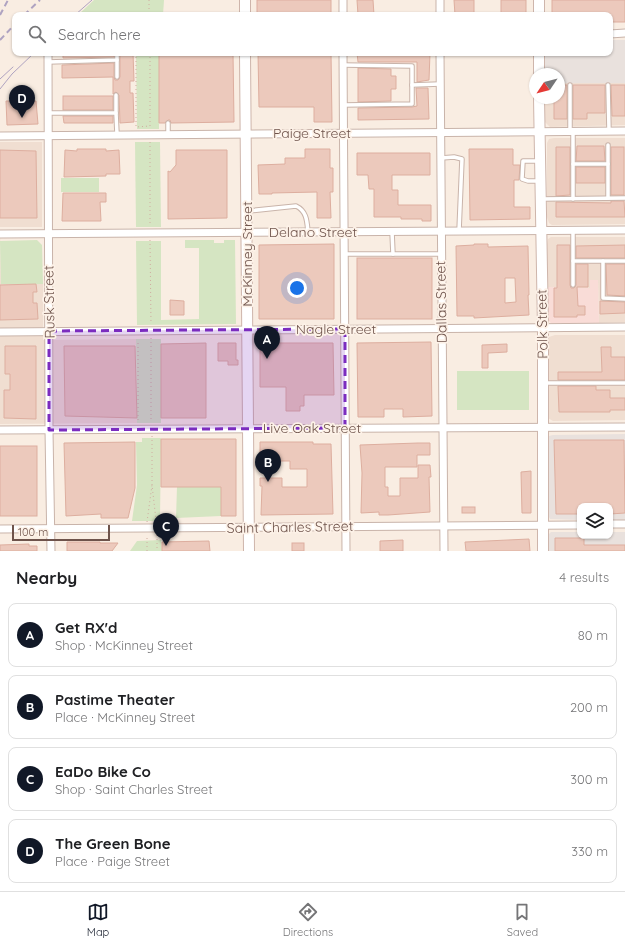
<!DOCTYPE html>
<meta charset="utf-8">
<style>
body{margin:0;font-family:Quicksand,sans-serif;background:#f2f2f2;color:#202124}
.controls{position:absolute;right:12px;bottom:12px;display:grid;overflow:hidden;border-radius:8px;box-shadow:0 1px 3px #0004}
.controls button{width:36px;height:36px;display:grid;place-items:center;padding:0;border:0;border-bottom:1px solid #e0e0e0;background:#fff;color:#202124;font:20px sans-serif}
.compass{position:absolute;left:529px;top:68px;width:36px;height:36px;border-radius:50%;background:#fff;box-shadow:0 1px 3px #0004;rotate:235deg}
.scale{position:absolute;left:12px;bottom:10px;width:98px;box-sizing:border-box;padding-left:4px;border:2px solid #6e534b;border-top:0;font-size:11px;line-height:14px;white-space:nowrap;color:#6e534b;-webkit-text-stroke:3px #fdf2e8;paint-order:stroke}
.you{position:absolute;left:297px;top:288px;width:14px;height:14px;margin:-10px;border:3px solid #fff;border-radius:50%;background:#1a73e8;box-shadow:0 0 0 6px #1a73e833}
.badge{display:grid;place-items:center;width:26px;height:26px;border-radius:50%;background:#111827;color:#fff;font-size:13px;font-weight:700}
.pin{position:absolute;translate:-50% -33px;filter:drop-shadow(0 1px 2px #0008)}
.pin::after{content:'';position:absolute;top:21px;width:14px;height:12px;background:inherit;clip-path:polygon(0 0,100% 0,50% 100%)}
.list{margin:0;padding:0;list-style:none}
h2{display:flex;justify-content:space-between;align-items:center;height:52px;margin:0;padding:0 16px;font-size:17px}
h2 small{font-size:13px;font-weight:400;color:#757577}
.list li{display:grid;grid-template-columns:26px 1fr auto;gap:12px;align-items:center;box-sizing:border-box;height:64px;margin:0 8px 8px;padding:0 8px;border:1px solid #e0e0e0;border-radius:8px}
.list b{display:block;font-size:15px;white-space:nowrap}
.list p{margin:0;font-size:13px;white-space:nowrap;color:#757577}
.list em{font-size:13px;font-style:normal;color:#757577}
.icon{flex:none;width:22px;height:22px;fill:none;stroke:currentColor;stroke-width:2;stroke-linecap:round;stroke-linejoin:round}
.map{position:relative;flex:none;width:625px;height:551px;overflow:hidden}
.search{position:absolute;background:#fff;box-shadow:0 1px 3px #0004;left:12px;right:12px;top:12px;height:44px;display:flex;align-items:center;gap:10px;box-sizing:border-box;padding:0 14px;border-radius:8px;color:#757577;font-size:15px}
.sheet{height:340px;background:#fff}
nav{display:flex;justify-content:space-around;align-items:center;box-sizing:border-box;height:56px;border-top:1px solid #e0e0e0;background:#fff;font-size:11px;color:#757577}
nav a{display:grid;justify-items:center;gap:2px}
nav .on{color:#111827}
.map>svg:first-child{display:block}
.residential{fill:#f0ded1}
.commercial{fill:#f9dcd7}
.industrial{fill:#e9e1dd}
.green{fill:#d5e5c2}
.building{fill:#ecc9bc;stroke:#ddae9f;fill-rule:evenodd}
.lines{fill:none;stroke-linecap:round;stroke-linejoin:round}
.lane-casing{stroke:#c9b4aa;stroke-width:5.5}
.street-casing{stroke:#c9b4aa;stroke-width:9}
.secondary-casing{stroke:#ceb5ab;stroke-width:12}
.path{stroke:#d0aca0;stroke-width:1;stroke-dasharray:1 3;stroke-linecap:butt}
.lane{stroke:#fff;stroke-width:3.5}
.street{stroke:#fff;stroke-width:7}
.secondary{stroke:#fff;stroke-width:10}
.tram{stroke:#afa3c1;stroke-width:1}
.rail{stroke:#afa3c1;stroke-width:2;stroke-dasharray:6 4;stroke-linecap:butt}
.marked{fill:#7b2cbf;fill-opacity:0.2;stroke:#7b2cbf;stroke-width:3;stroke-dasharray:8 5;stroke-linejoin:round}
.labels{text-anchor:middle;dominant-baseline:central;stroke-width:3.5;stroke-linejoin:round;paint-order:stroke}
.street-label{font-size:14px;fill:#6e534b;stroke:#fdf2e8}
</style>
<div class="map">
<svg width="625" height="551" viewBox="0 0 625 551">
<rect width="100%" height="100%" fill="#f9ede2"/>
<g class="residential">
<path d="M 559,83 L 625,83 L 625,125 L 550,127 L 545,122 L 545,98 L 559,98 Z"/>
<path d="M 554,138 L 625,138 L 625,224 L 552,225 L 549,223 L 547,217 L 547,143 L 549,139 Z"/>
<path d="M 0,142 L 42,142 L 42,227 L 0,227 L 1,284 L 43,284 L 43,340 L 136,339 L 137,423 L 0,424 Z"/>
<path d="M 551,237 L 625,237 L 625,322 L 599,323 L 598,280 L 590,288 L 547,287 L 547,244 L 548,239 Z"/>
<path d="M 555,335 L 625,335 L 625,420 L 553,421 L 548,418 L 548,340 L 549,337 Z"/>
</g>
<path class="commercial" d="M 590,280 L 598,280 L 599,323 L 551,323 L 548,320 L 547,317 L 547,287 L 590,288 Z"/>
<g class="industrial">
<path d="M 610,40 L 625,40 L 625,83 L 559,83 L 559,74 L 545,74 L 545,53 L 610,53 Z"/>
<path d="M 625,434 L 625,520 L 610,520 L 610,506 L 580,506 L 580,520 L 550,519 L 548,515 L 548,439 L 549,436 L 553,435 Z"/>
<path d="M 551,532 L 580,532 L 580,536 L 610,536 L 610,532 L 625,532 L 625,551 L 548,551 L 548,535 Z"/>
</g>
<g class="green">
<path d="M 94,0 L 164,0 L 163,15 L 78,15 Z"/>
<path d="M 136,53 L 159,53 L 159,129 L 137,129 Z"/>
<path d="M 135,142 L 160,142 L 161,227 L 136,227 Z"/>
<rect x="61" y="178" width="38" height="14"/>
<path d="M 37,240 L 42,245 L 43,284 L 1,284 L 0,241 Z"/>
<path d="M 185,240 L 214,240 L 214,243 L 224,243 L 224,240 L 235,240 L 236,324 L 137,325 L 136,241 L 161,241 L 161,320 L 199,319 L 199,248 L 185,248 Z"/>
<path d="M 136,339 L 161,339 L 161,423 L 137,423 Z"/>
<rect x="457" y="371" width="72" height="39"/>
<path d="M 142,438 L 161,438 L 160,521 L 132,521 L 137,485 L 136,442 L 142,442 Z"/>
<path d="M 177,487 L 221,487 L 221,516 L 176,518 Z"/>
<path d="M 161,540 L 162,551 L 130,551 L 137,541 Z"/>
</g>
<g class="building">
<rect x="257" y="0" width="74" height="15"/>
<path d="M 357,0 L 373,0 L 374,15 L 358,15 Z"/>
<path d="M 454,0 L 474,0 L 474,15 L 455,15 Z"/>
<rect x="501" y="0" width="25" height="15"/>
<path d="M 552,0 L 625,0 L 625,22 L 610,22 L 610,15 L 552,15 Z"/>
<path d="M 63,53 L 114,53 L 114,57 L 63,58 Z"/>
<path d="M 120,53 L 133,53 L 134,81 L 130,81 L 130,93 L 133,93 L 134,122 L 120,123 L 119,95 L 116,92 L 113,94 L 113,77 L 62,78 L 62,65 L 114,63 L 114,77 L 115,80 L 118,80 L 120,77 Z"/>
<path d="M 159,53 L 233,53 L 234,122 L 171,123 L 170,120 L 168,120 L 165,123 L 159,123 Z"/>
<path d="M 258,53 L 331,53 L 332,122 L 314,122 L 314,107 L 259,107 Z"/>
<path d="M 357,53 L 430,53 L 429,80 L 417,82 L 417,62 L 358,62 Z"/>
<path d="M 358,68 L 391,69 L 391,76 L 396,76 L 396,89 L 391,89 L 391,101 L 358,102 Z"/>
<path d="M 559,85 L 567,85 L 567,119 L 554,119 L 554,99 L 559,99 Z"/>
<path d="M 573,85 L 605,85 L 605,113 L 587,113 L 587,119 L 573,119 Z"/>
<path d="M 611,85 L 625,85 L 625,116 L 612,116 Z"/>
<path d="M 416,88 L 428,88 L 429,119 L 358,120 L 358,108 L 412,107 L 417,106 Z"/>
<rect x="63" y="96" width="50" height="14"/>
<path d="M 6,101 L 36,101 L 38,124 L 7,125 Z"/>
<path d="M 63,116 L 113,116 L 113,123 L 64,123 Z"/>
<path d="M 577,146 L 604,146 L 605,161 L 576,161 Z"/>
<path d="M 556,147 L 570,147 L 570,195 L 556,196 Z"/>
<rect x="611" y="147" width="13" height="48"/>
<path d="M 77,149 L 106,149 L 106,151 L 119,150 L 120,174 L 106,174 L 106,176 L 64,177 L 65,150 L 77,151 Z"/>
<path d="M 305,149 L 330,149 L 330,168 L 333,168 L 333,192 L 330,192 L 331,218 L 317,218 L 317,192 L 272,193 L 272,194 L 259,194 L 258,165 L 285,164 L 285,158 L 305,158 Z"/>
<path d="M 469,149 L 513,149 L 513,165 L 520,165 L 519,180 L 514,180 L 514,207 L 530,207 L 530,219 L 470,220 Z"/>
<path d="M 0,150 L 36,151 L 37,218 L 0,218 Z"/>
<path d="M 176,150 L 227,150 L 227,218 L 168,219 L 168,171 L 170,172 L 176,165 Z"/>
<path d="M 357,153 L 430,153 L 430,175 L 392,175 L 392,190 L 398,190 L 398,205 L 431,205 L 431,221 L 422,221 L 422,219 L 401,219 L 401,217 L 374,217 L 374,189 L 369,189 L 368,175 L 357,175 Z"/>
<rect x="576" y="167" width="29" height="16"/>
<path d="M 63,193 L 106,193 L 106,202 L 100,202 L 101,221 L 62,221 Z"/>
<path d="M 611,201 L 624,201 L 625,217 L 556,217 L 556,202 L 611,203 Z"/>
<path d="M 334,244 L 334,319 L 259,319 L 259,245 Z"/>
<path d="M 474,244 L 488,244 L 488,247 L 528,246 L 529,295 L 528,295 L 529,315 L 474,318 L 474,316 L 457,316 L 456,246 L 474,245 ZM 505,278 L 515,278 L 516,302 L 505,303 Z"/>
<path d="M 557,245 L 570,245 L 570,285 L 571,288 L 574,288 L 576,285 L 576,264 L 588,264 L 588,287 L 577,287 L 578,306 L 585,306 L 585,315 L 577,315 L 577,317 L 554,317 L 554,288 L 557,288 Z"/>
<path d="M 625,245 L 625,258 L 576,258 L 576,246 Z"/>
<rect x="357" y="258" width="75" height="61"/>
<path d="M 606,264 L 625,264 L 625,296 L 607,295 Z"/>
<path d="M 36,284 L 37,292 L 33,292 L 33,303 L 37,303 L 38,319 L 0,320 L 0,285 Z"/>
<path d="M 170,300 L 184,301 L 184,315 L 170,315 Z"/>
<path d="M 600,301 L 625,302 L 625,313 L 600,314 Z"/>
<path d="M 431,342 L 432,416 L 403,417 L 403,409 L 384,409 L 384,417 L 358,417 L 357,343 Z"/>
<path d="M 206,343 L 206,418 L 161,418 L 161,344 Z"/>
<path d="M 218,343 L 236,343 L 236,360 L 238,360 L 238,365 L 228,365 L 228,361 L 218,361 Z"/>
<path d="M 260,343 L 333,343 L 334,395 L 304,395 L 304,406 L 300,406 L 300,411 L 286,411 L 286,387 L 260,387 Z"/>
<path d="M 507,344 L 507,352 L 488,353 L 488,368 L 482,368 L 482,345 Z"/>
<path d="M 5,346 L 36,346 L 36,419 L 4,418 L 4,390 L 10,390 L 10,374 L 5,374 Z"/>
<path d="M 64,346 L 135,346 L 137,418 L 65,416 Z"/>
<path d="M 601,347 L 611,347 L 611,357 L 625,357 L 625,380 L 558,380 L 558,372 L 602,372 Z"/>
<path d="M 558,386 L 596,386 L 596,390 L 610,390 L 610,398 L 625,398 L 625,410 L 610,410 L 610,412 L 559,412 Z"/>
<path d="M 161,439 L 236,439 L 236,516 L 221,516 L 221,487 L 161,487 Z"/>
<path d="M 554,440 L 624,440 L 625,513 L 610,514 L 610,506 L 580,506 L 580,514 L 556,514 Z"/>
<path d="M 135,442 L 135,488 L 128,518 L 101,518 L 101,514 L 66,516 L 64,443 Z"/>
<path d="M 260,442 L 313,442 L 313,444 L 331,444 L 333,514 L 261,515 L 262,486 L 260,486 L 260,478 L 282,478 L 282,487 L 307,487 L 307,469 L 290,469 L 290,461 L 277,461 L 277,455 L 260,455 Z"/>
<path d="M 418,443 L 430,443 L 430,455 L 417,455 L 417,467 L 385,467 L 385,487 L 388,487 L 388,496 L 400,496 L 400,478 L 418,478 L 418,465 L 430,465 L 431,477 L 429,477 L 430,512 L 388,515 L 379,515 L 379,512 L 361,513 L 362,473 L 360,445 Z"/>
<rect x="0" y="446" width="37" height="70"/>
<path d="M 531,471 L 531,513 L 522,513 L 521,472 Z"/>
<rect x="462" y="507" width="13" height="6"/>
<path d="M 555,538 L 584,538 L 584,545 L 625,545 L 625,551 L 555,551 Z"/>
<path d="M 529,539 L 530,551 L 466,551 L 465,542 Z"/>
<path d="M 403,540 L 403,551 L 380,551 L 380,541 Z"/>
<path d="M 209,541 L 210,551 L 162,551 L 162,542 Z"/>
<path d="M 67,542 L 100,542 L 100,543 L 118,543 L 112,551 L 67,551 Z"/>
<rect x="292" y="543" width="12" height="8"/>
<path d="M 29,544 L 29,546 L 37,546 L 37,551 L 0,551 L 0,545 Z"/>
</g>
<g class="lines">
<g class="lane-casing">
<g id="lane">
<path d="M 48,62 L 117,60 L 117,53"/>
<path d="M 343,65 L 412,66 L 412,104 L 344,105"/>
<path d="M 117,77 L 117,60"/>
<path d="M 412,85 L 440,84"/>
<path d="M 570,85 L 570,131"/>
<path d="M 608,85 L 609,131"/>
<path d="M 116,95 L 116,113"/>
<path d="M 48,113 L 116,113 L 117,134"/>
<path d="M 573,131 L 573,164 L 608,164"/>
<path d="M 168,134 L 168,123"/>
<path d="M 608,145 L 608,198"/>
<path d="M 441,158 L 454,157 L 462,159 L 459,231"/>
<path d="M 539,181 L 528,181 L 522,179 L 523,161 L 539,161"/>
<path d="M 542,199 L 625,198"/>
<path d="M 573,199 L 573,164"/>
<path d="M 248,211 L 296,206 C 307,211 307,222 308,232"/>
<path d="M 392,232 L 393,254"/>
<path d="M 344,254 L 441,254"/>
<path d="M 573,261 L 625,261"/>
<path d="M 603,261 L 603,298 L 625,299"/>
<path d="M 573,285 L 573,230"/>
<path d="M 544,383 L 625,383"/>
</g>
</g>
<g class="street-casing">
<g id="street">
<path d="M 343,0 L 343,15"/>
<path d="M 440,0 L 440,15"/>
<path d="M 610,34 L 625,33"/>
<path d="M 48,53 L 49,430 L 51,551"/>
<path d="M 343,53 L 346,551"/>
<path d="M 440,53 L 444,551"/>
<path d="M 0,136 L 625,131"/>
<path d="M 0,234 L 625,230"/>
<path d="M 0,332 L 625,327"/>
<path d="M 0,430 L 625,427"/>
<path d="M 610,524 L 625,524"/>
<path d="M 0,529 L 580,525"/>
</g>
</g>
<g class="secondary-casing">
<g id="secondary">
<path d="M 539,0 L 539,15"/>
<path d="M 245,15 L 245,0"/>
<path d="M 245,53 L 249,551"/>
<path d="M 539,53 L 539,74"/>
<path d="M 539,98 L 543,329 L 543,551"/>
</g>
</g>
<g class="path">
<path d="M 149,0 L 149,15"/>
<path d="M 136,53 L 136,127 L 150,126"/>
<path d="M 150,53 L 150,128"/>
<path d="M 150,142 L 150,226"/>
<path d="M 150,240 L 151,324"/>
<path d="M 151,338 L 151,422"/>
<path d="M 138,343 L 138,420"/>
<path d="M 152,436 L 152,485 L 156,520"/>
<path d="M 147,522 L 152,485"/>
<path d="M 157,535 L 157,551"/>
<path d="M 147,551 L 147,535"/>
</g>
<use href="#lane" class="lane"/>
<use href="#street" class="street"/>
<use href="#secondary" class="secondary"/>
<g class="tram">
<path d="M 75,15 L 92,0"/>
<path d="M 0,79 L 13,67"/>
<path d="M 0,89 L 12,74 L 34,53"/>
</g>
<g class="rail">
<path d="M 0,15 L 8,0"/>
<path d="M 24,15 L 40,0"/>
<path d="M 0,40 L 15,24"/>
</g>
</g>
<path class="marked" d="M 345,329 L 345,428 L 49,430 L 49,331 Z"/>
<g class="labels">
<g class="street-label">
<text x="312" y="133">Paige Street</text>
<text x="313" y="232">Delano Street</text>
<text transform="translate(247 254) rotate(-90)">McKinney Street</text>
<text transform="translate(49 302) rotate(-91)">Rusk Street</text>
<text transform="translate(441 302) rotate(-91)">Dallas Street</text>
<text transform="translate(542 324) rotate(-91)">Polk Street</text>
<text x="336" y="329">Nagle Street</text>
<text x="312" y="428">Live Oak Street</text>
<text transform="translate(290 527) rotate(-1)">Saint Charles Street</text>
</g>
</g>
</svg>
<div class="controls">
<button><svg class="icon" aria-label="layers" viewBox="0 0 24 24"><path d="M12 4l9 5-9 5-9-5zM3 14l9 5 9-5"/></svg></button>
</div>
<svg class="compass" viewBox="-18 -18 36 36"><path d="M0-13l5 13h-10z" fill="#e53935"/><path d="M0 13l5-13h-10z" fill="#757577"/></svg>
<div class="scale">100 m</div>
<div class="you"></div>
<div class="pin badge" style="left:267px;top:359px">A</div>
<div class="pin badge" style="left:268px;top:482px">B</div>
<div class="pin badge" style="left:166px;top:546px">C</div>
<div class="pin badge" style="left:22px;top:118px">D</div>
<div class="search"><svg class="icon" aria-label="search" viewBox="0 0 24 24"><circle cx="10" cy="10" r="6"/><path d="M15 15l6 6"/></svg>Search here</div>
</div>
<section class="sheet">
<h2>Nearby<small>4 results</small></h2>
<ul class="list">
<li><span class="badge">A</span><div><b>Get RX'd</b><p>Shop · McKinney Street</p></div><em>80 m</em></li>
<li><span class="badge">B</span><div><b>Pastime Theater</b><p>Place · McKinney Street</p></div><em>200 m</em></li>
<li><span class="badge">C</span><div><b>EaDo Bike Co</b><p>Shop · Saint Charles Street</p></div><em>300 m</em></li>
<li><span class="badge">D</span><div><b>The Green Bone</b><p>Place · Paige Street</p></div><em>330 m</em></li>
</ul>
</section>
<nav>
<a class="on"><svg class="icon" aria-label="map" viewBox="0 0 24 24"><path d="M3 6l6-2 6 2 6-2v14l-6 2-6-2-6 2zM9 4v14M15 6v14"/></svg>Map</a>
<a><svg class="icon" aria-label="directions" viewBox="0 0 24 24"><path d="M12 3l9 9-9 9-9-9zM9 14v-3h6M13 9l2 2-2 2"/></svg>Directions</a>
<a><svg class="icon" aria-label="saved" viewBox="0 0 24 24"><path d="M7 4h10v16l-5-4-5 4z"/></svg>Saved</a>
</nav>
